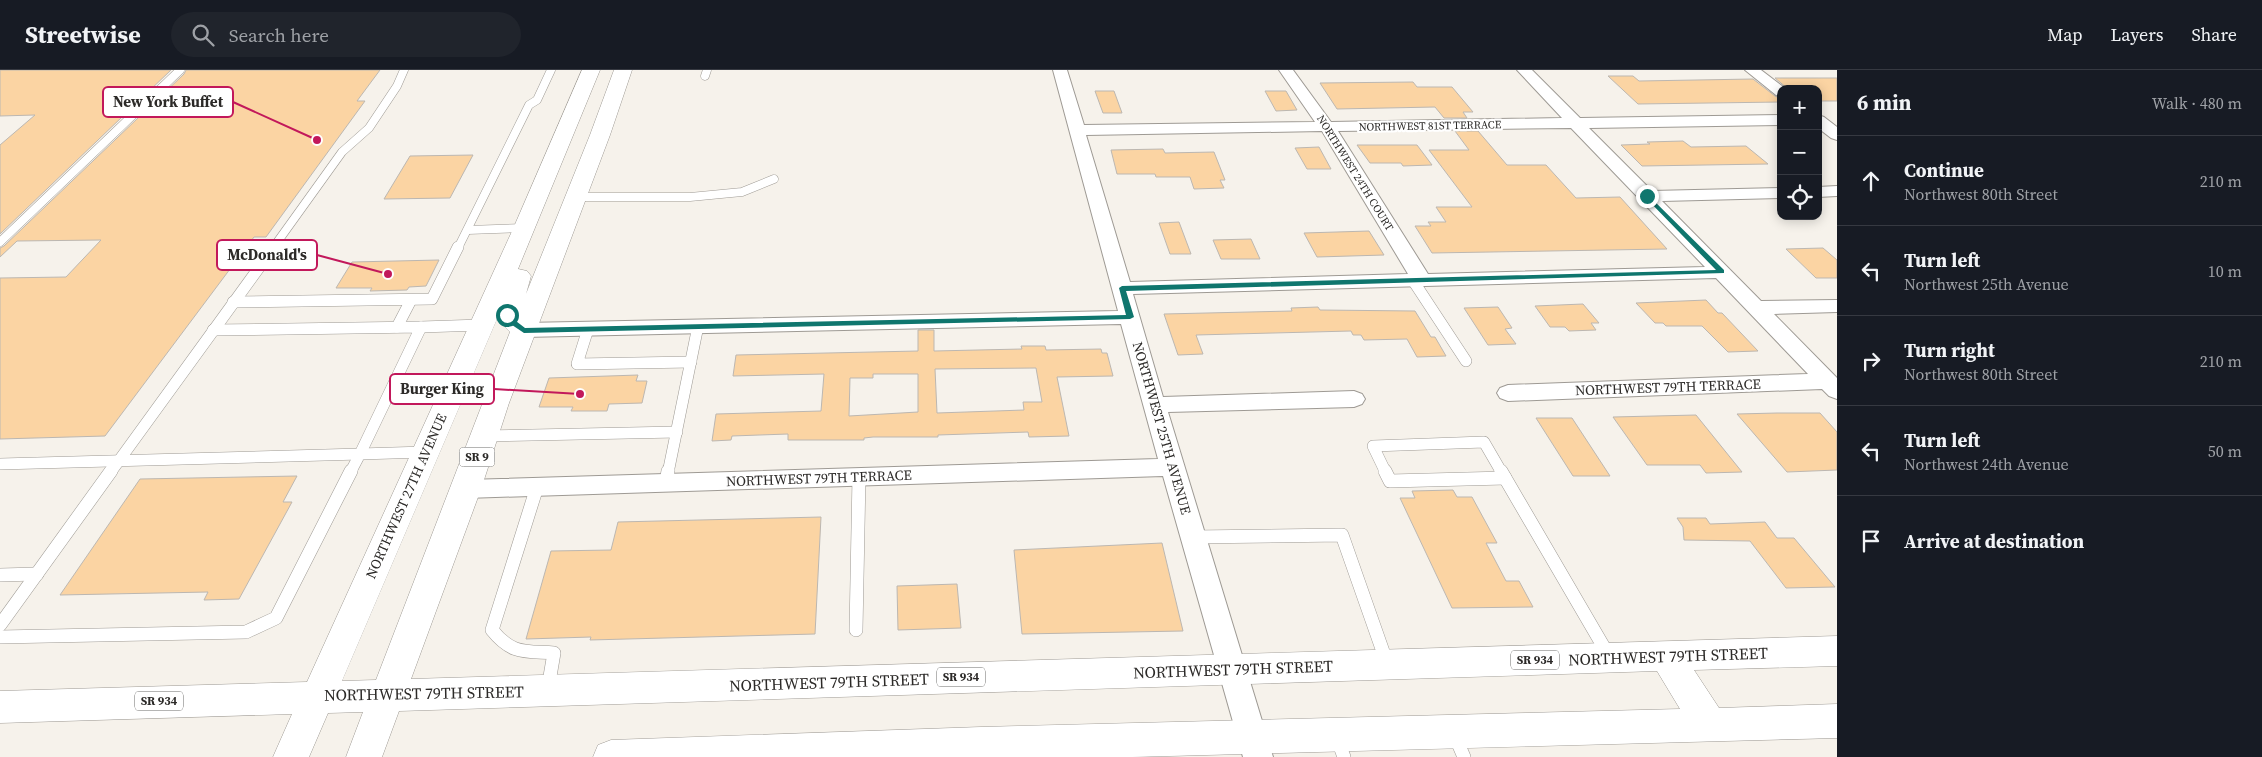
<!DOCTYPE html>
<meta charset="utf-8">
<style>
body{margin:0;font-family:"Source Serif 4",serif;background:#20242c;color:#f1f3f6}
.controls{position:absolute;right:15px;top:15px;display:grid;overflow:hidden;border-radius:10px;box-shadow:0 2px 12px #0003}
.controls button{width:45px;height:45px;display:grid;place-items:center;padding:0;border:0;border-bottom:1px solid #363941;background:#171b24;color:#f1f3f6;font:25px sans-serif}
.stop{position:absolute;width:15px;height:15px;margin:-11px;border:4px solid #0f766e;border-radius:50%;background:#fff}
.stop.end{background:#0f766e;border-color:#fff;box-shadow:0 1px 5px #0008}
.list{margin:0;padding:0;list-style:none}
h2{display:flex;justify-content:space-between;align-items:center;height:65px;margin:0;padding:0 20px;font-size:21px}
h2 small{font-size:16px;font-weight:400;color:#9ea1a6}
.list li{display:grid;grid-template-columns:32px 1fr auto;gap:15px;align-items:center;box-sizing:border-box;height:90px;padding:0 20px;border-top:1px solid #363941}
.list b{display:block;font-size:19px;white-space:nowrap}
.list p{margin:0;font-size:16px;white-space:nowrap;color:#9ea1a6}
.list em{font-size:16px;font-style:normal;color:#9ea1a6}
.icon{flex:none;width:28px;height:28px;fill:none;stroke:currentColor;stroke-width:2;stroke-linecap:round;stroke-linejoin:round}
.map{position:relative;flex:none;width:1837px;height:687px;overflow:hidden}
header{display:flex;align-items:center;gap:30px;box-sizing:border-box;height:70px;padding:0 25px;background:#171b24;border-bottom:1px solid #363941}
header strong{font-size:24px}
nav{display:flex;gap:28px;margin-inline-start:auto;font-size:18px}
.search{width:350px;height:45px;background:#20242c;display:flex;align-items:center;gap:12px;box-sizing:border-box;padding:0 18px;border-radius:28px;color:#9ea1a6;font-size:19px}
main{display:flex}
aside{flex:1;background:#171b24}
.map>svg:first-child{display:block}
.building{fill:#fbd4a3;stroke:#bcb7b1;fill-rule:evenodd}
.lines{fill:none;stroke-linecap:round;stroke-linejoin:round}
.service-far2-casing{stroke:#9e9a94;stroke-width:9}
.service-far1-casing{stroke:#9e9a94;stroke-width:12}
.service-casing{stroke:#9e9a94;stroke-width:14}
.minor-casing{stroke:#9e9a94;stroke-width:2}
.primary-casing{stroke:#9e9a94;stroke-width:1}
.service-far2{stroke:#fff;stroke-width:8}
.service-far1{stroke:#fff;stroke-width:11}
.service{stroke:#fff;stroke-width:13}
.minor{fill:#fff;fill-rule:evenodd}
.primary{fill:#fff;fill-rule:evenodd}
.route{fill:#0f766e}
.labels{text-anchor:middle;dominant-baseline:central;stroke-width:4.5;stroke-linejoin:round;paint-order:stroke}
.far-street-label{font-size:11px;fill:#2c2a28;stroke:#fff}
.shield{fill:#fff;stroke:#6b6a68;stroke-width:1}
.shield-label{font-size:12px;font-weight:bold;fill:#2c2a28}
.street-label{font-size:14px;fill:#2c2a28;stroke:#fff}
.near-street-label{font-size:16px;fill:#2c2a28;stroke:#fff}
.leader{fill:none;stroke:#c2185b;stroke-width:2}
.callout-dot{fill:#c2185b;stroke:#fff;stroke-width:2}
.callout{fill:#fff;stroke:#c2185b;stroke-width:2}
.callout-label{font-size:15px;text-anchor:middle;font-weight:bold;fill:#2c2a28}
</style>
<header>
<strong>Streetwise</strong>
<div class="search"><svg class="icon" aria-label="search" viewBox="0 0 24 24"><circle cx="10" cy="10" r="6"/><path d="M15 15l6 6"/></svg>Search here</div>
<nav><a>Map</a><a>Layers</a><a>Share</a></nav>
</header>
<main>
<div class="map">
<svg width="1837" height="687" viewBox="0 0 1837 687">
<rect width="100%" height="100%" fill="#f6f2eb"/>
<g class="building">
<path d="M 0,0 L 171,0 L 0,164 L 0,75 L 35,45 L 0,46 Z"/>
<path d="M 186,0 L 380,0 L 357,31 L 365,31 L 266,167 L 254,167 L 105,366 L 0,369 L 0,208 L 66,207 L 101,170 L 17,171 L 0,187 L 0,178 L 4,176 L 184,4 Z"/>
<path d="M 1608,6 L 1633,6 L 1639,11 L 1753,9 L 1775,26 L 1781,29 L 1781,32 L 1638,34 Z"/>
<path d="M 1775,8 L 1837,8 L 1837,31 L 1818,31 L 1818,19 L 1788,19 Z"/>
<path d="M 1413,12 L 1417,17 L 1452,17 L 1473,42 L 1463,42 L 1467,48 L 1444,48 L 1435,37 L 1337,39 L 1320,13 Z"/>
<path d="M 1095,21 L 1114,21 L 1122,43 L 1103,43 Z"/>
<path d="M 1265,21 L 1286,21 L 1297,40 L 1276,41 Z"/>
<path d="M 1455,61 L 1478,61 L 1507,95 L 1546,95 L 1576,128 L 1620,127 L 1667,179 L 1432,183 L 1415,156 L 1431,156 L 1428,152 L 1446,152 L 1436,137 L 1472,137 L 1429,80 L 1469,80 Z"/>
<path d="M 1683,71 L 1691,77 L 1746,76 L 1768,94 L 1642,96 L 1621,75 L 1650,74 L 1647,72 Z"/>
<path d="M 1357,75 L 1417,75 L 1432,95 L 1403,96 L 1401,93 L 1370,93 Z"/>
<path d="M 1319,77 L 1331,99 L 1307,99 L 1295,78 Z"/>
<path d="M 1163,79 L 1165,83 L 1214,82 L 1225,110 L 1220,110 L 1224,118 L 1194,119 L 1190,107 L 1156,107 L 1155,104 L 1117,104 L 1111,80 Z"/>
<path d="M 473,85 L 450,128 L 384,129 L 410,86 Z"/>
<path d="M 1179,152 L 1191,184 L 1170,184 L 1159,153 Z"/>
<path d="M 1369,161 L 1384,185 L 1317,187 L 1304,163 Z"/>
<path d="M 1251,169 L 1260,189 L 1221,189 L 1213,170 Z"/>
<path d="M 1823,178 L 1837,190 L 1837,208 L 1816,208 L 1786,179 Z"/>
<path d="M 439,190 L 426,216 L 409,217 L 407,220 L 370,221 L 372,218 L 336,218 L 352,192 Z"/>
<path d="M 1706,230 L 1718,243 L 1722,243 L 1758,281 L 1728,282 L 1702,256 L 1666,256 L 1663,253 L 1655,253 L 1636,233 Z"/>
<path d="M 1583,234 L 1599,253 L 1591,253 L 1596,260 L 1569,261 L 1565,257 L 1550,257 L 1535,236 Z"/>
<path d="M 1318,237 L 1320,240 L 1415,241 L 1431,267 L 1435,267 L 1446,286 L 1417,287 L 1407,269 L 1364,270 L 1361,265 L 1353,265 L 1351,261 L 1196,265 L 1203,284 L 1178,285 L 1164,244 L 1292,241 L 1291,238 Z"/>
<path d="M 1498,237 L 1512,258 L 1505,259 L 1516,274 L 1488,275 L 1464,238 Z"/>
<path d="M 918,260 L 934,260 L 934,281 L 1022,279 L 1021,276 L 1045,276 L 1046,280 L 1101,279 L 1102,283 L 1107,283 L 1113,306 L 1057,307 L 1069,366 L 1029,367 L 1028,362 L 938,365 L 938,367 L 873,367 L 864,368 L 864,370 L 788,370 L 788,364 L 732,366 L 731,370 L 712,371 L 716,344 L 821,341 L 824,304 L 733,306 L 736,285 L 918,281 ZM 1036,298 L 1042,332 L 1023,332 L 1024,340 L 937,343 L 935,299 ZM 873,304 L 918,304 L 918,342 L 849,346 L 850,308 L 873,308 Z"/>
<path d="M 638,305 L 636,311 L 647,311 L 642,333 L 609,334 L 607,341 L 571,341 L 573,337 L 539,337 L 549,308 Z"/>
<path d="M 1777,343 L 1820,343 L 1837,362 L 1837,400 L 1787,402 L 1737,344 Z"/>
<path d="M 1696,345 L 1742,402 L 1706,403 L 1700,395 L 1647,395 L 1613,347 Z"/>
<path d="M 1536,348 L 1572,348 L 1610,406 L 1573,406 Z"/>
<path d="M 297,406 L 283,432 L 292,432 L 239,529 L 204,530 L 208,522 L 60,525 L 140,409 Z"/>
<path d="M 1453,420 L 1457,427 L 1472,427 L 1497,473 L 1486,473 L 1506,511 L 1519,511 L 1533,537 L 1452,538 L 1400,428 L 1415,428 L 1412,421 Z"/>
<path d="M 821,447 L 815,564 L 590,570 L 591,567 L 526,569 L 551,481 L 611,480 L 618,452 Z"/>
<path d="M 1677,448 L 1706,448 L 1710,454 L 1765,452 L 1777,468 L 1794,468 L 1835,517 L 1786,518 L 1750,471 L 1684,470 L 1683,457 Z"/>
<path d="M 1162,473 L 1183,561 L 1022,564 L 1014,480 Z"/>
<path d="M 957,514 L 961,558 L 898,560 L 897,516 Z"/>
</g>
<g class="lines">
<g class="service-far2-casing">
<g id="service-far2">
<path d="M 705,6 L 707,0"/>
<path d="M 576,127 L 690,127 L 742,122 L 774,109"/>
<path d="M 468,160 L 524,158"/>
<path d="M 0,172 L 180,0"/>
<path d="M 273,178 L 342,82 L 369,58 L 397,16 L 404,0"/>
<path d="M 458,178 L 529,35 L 537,30 L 551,0"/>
</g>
</g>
<g class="service-far1-casing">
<g id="service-far1">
<path d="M 1412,209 L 1466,291"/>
<path d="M 233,232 L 432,229 L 458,177"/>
<path d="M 397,257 L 411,230"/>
<path d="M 421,257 L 481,255"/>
<path d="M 588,259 L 577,294 L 691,292"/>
<path d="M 484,366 L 677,362"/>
<path d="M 0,394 L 360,384 L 421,257 L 213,260"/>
<path d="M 110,403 L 274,177"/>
<path d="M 350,403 L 360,384 L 425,382"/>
<path d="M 668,403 L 698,256"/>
<path d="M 1386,403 L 1373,376 L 1484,372 L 1502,403"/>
</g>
</g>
<g class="service-casing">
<g id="service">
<path d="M 1385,401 L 1390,411 L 1505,408"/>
<path d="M 1501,401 L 1609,586"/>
<path d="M 666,412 L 668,401"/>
<path d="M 537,417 L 492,560 C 512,585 525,581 554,583 L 548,618"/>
<path d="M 1193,467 L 1342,465 L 1387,593"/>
<path d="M 0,505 L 37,504"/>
<path d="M 0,555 L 111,401"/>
<path d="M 856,560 L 859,407"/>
<path d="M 0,567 L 246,562 L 276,548 L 351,401"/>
<path d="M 1455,666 L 1464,687"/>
<path d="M 1337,668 L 1344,687"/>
</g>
</g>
<g class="minor-casing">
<g id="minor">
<path d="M 1053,0 L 1067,0 L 1084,55 L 1315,52 L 1279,0 L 1293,0 L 1331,52 L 1562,48 L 1517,0 L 1532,0 L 1580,48 L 1781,45 L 1781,55 L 1589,58 L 1652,121 L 1781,118 L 1781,128 L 1662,131 L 1761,231 L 1837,230 L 1837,242 L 1774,244 L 1837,308 L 1837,329 L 1829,326 L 1822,319 L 1508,331 L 1500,328 L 1497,323 L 1500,318 L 1508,315 L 1808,304 L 1716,208 L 1133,224 L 1163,327 L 1354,321 L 1362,324 L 1365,329 L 1362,334 L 1354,337 L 1168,342 L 1273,687 L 1243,687 L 1163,406 L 466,428 L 457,426 L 454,419 L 457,412 L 466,410 L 1158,389 L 1121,254 L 524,267 L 517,265 L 514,260 L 517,255 L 524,253 L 1118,241 ZM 1571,58 L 1705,197 L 1428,204 L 1338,61 ZM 1322,61 L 1408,204 L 1130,212 L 1086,65 Z"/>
<path d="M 1745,0 L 1761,0 L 1786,19 L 1781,19 L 1781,27 L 1776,25 Z"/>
<path d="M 1818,45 L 1824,47 L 1837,57 L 1837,70 L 1831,68 L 1818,58 Z"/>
<path d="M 1837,116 L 1837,126 L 1818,127 L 1818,117 Z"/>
</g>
</g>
<g class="primary-casing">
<path id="primary" d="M 582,0 L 600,0 L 518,199 L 527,201 L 531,206 L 526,224 L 590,65 L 614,0 L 632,0 L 610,65 L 509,333 L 481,419 L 411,609 L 1837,566 L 1837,596 L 1694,600 L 1719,638 L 1837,634 L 1837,668 L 1132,687 L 593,687 L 598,675 L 611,670 L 981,657 L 1680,639 L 1657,601 L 399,641 L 382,687 L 346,687 L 363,642 L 328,643 L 309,687 L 273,687 L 292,644 L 0,653 L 0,621 L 307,612 L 513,159 ZM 497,249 L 510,262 L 376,610 L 342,611 Z"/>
</g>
<use href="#service-far2" class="service-far2"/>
<use href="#service-far1" class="service-far1"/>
<use href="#service" class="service"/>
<use href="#minor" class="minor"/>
<use href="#primary" class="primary"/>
</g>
<path class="route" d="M 1647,124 L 1724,200 L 1724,203 L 1126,221 L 1134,247 L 1130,249 L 524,263 L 506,251 L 503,245 L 509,244 L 512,248 L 525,258 L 1126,245 L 1119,218 L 1122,216 L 1716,200 L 1645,127 Z"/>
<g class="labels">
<g class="far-street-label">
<text transform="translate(1430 56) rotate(-1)">NORTHWEST 81ST TERRACE</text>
<text transform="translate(1355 103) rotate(58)">NORTHWEST 24TH COURT</text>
</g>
<g class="shield">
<rect x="459.5" y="377.5" width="35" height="19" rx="4"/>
<rect x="1511" y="580.5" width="48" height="19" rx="4"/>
<rect x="937" y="597.5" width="48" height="19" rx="4"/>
<rect x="135" y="621.5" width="48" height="19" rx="4"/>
</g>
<g class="shield-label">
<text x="477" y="387">SR 9</text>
<text x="1535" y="590">SR 934</text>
<text x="961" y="607">SR 934</text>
<text x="159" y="631">SR 934</text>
</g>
<g class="street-label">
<text transform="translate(1668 317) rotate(-2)">NORTHWEST 79TH TERRACE</text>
<text transform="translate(1162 358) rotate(74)">NORTHWEST 25TH AVENUE</text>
<text transform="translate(819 408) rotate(-2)">NORTHWEST 79TH TERRACE</text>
<text transform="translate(406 426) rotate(-66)">NORTHWEST 27TH AVENUE</text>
</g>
<g class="near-street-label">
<text transform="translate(1668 586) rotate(-2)">NORTHWEST 79TH STREET</text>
<text transform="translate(1233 599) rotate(-2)">NORTHWEST 79TH STREET</text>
<text transform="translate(829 612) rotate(-2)">NORTHWEST 79TH STREET</text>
<text transform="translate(424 623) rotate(-1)">NORTHWEST 79TH STREET</text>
</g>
</g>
<path class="leader" d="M317 70L233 32M388 204L317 185M580 324L494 319"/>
<g class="callout-dot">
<circle cx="317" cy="70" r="5"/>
<circle cx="388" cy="204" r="5"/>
<circle cx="580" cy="324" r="5"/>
</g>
<g class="callout">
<rect x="103" y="17" width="130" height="30" rx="5"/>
<rect x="217" y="170" width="100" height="30" rx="5"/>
<rect x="390" y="304" width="104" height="30" rx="5"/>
</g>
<g class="callout-label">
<text x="168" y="37">New York Buffet</text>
<text x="267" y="190">McDonald's</text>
<text x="442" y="324">Burger King</text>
</g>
</svg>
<div class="controls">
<button>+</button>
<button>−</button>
<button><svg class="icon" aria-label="locate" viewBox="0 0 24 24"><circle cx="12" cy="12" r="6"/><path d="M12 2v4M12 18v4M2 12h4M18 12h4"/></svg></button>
</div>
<div class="stop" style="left:507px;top:245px"></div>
<div class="stop end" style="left:1647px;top:126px"></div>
</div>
<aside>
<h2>6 min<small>Walk · 480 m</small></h2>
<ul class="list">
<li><svg class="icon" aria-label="ahead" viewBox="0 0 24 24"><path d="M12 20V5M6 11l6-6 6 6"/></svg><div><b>Continue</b><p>Northwest 80th Street</p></div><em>210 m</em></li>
<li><svg class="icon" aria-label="left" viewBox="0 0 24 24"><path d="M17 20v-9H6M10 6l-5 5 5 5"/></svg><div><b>Turn left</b><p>Northwest 25th Avenue</p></div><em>10 m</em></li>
<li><svg class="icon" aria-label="right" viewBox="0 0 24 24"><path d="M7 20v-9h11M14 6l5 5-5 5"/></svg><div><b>Turn right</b><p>Northwest 80th Street</p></div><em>210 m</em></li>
<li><svg class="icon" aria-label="left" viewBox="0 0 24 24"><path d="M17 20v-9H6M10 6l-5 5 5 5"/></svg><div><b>Turn left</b><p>Northwest 24th Avenue</p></div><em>50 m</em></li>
<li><svg class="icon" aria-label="arrive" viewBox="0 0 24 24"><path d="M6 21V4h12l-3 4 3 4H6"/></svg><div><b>Arrive at destination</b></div></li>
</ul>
</aside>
</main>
